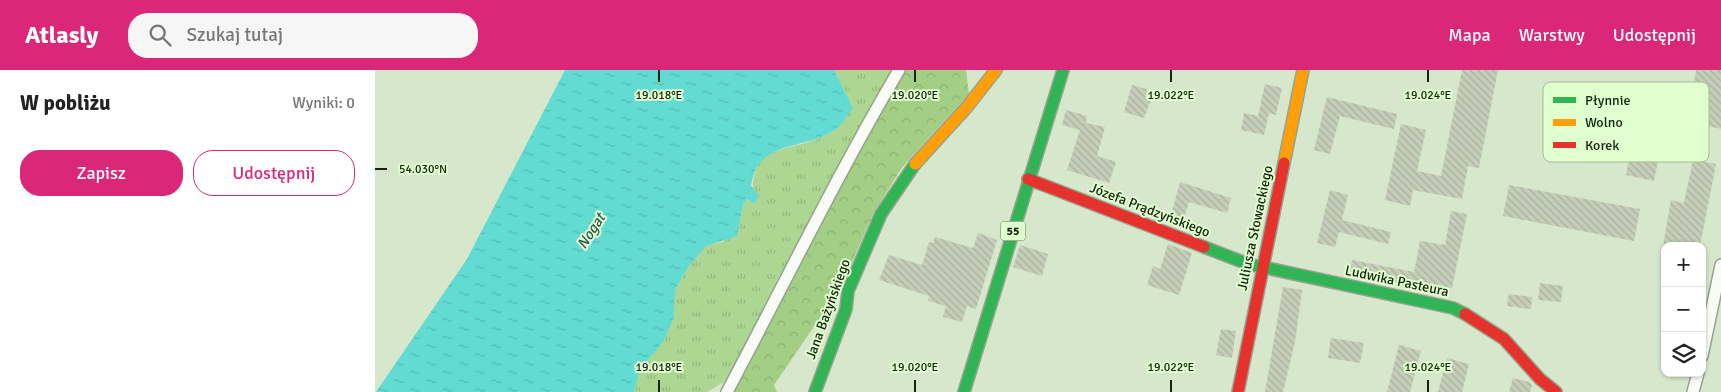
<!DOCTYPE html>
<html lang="pl">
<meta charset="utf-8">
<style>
body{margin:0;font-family:Signika,sans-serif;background:#f6f6f6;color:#222}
.controls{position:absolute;right:15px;bottom:15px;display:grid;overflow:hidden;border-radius:10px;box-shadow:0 1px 4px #0004}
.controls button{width:45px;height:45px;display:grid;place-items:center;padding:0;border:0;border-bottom:1px solid #e0e0e0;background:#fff;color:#222;font:25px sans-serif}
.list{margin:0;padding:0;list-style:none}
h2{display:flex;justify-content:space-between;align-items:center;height:65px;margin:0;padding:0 20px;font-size:21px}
h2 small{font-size:16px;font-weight:400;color:#767676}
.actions{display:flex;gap:10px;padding:15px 20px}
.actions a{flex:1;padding:11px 0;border:1px solid #db2777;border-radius:20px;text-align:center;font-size:18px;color:#db2777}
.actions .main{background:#db2777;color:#fff}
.icon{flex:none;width:28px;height:28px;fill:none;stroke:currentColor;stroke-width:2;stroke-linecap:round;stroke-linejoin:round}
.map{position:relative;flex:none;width:1346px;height:322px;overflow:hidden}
header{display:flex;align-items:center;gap:30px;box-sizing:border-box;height:70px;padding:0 25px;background:#db2777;color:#fff}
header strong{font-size:24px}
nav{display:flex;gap:28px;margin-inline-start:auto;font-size:18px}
.search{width:350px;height:45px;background:#f6f6f6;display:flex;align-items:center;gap:12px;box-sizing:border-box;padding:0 18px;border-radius:20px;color:#767676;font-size:19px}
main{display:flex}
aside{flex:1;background:#fff}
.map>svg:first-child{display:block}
.grass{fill:url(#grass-tufts)}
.forest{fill:url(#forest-crowns)}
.water{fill:url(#water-ripples)}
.building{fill:url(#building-back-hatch)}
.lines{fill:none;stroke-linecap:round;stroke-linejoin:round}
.street-casing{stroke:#96a38e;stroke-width:14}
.fast-casing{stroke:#96a38e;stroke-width:14}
.slow-casing{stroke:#96a38e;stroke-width:14}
.jam-casing{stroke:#96a38e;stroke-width:14}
.street{stroke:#f9fbf7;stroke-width:11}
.fast{stroke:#30b455;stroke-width:11}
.slow{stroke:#ff9f0a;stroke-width:11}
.jam{stroke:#e5322d;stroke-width:11}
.ticks{fill:none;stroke:#172210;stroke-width:2}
.labels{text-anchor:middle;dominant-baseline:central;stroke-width:4;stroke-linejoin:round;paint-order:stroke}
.shield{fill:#e0ffce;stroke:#536449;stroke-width:1}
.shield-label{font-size:12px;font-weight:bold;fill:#172210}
.street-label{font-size:14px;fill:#172210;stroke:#e0ffce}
.water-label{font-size:15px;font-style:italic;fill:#355554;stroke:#e0ffce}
.key{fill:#e0ffce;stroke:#a4bd95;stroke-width:1}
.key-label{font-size:14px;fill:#172210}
.ticks-label{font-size:12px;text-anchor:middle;fill:#172210;stroke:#e0ffce;stroke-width:4;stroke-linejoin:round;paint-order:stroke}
</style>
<header>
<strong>Atlasly</strong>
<div class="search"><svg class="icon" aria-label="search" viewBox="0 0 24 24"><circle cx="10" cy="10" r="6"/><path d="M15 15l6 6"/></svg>Szukaj tutaj</div>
<nav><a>Mapa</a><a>Warstwy</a><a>Udostępnij</a></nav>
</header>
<main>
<aside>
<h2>W pobliżu<small>Wyniki: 0</small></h2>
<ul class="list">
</ul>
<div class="actions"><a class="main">Zapisz</a><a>Udostępnij</a></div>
</aside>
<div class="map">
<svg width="1346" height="322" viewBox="0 0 1346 322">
<defs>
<pattern id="grass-tufts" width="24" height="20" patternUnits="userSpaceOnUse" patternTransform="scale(1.25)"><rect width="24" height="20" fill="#add692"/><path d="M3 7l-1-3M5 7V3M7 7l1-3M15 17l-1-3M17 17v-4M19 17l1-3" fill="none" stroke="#94b77d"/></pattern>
<pattern id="forest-crowns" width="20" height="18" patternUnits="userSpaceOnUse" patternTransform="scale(1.25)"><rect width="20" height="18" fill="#a3cf85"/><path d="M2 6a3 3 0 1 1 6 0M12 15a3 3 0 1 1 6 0" fill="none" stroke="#8cb172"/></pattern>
<pattern id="water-ripples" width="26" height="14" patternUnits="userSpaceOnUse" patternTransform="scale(1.25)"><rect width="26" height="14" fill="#62dbd2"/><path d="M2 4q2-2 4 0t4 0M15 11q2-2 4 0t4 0" fill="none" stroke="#54bcb3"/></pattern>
<pattern id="building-back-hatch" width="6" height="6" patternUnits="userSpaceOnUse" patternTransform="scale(1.25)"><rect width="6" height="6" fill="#c4ceb8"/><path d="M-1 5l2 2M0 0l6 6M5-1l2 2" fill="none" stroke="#a8b19d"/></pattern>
</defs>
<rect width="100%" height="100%" fill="#d6e7cc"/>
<path class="grass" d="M 459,0 L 520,0 L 441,137 L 411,205 L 370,280 L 349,312 L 332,322 L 259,322 L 265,300 L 288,272 L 299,248 L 300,220 L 314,196 L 331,175 L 348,172 L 365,151 L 368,135 L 372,129 L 379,134 C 369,64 424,87 461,59 C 467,54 473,44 478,38 Z"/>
<path class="forest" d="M 527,0 L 591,0 L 594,24 L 528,96 L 499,142 L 466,217 L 399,315 L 402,322 L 358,322 L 418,209 L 449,141 Z"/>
<path class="water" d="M 190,0 L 459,0 L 478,38 C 473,44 468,54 461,59 C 432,81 382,68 376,116 L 384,125 L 379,134 L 372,129 L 368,135 L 362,166 L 331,176 L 314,196 L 300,220 L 299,248 L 288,272 L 265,300 L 259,322 L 1,322 L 92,189 Z"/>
<g class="building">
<path d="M 1087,0 L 1123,0 L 1104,98 L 1093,96 L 1087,129 L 1038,120 L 1035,136 L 1010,130 L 1026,54 L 1051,60 L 1042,101 L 1066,106 Z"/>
<path d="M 1321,0 L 1346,0 L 1346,59 L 1325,54 L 1333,15 L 1319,12 Z"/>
<path d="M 890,14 L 907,18 L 901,45 L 894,43 L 889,65 L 866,60 L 869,43 L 883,46 Z"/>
<path d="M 757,15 L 772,19 L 770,28 L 776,30 L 769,48 L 749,42 Z"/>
<path d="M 1268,16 L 1297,22 L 1279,111 L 1251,105 L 1257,72 L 1253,71 L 1259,42 L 1263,43 Z"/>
<path d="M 952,27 L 1022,44 L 1019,59 L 965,46 L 955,84 L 939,80 Z"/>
<path d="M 691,40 L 712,46 L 711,53 L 730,57 L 722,86 L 741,92 L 734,113 L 692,100 L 705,60 L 687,55 Z"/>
<path d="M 1318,90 L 1341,94 L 1325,176 L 1288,176 L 1296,130 L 1309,133 Z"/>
<path d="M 805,112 L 856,128 L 852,143 L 814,132 L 806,157 L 794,153 Z"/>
<path d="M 1134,115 L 1265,139 L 1259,171 L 1128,146 Z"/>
<path d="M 955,120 L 973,125 L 967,150 L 1016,162 L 1013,174 L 964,162 L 960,177 L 942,173 Z"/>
<path d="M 1076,141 L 1092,144 L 1077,218 L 1022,212 L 975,202 L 977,190 L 1039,202 L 1045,171 L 1070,175 Z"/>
<path d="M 603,163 L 622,170 L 601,239 L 592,236 L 587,252 L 568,247 L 571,236 L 553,231 L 554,226 L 504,210 L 514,185 L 547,195 L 554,172 L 558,173 L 560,167 L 598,178 Z"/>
<path d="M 793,174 L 817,183 L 804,225 L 772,215 L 778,196 L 785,199 Z"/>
<path d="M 645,175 L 673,184 L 667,206 L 638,197 Z"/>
<path d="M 1165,213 L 1188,216 L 1186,232 L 1163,230 Z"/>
<path d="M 908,217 L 927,220 L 920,272 L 908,322 L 890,322 Z"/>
<path d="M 1134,224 L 1157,227 L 1156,239 L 1132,236 Z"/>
<path d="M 846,259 L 861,261 L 857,288 L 841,285 Z"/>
<path d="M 956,268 L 989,273 L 985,293 L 953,288 Z"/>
<path d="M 1024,275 L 1046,281 L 1035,322 L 1012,322 Z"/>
<path d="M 1072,288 L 1094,294 L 1087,322 L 1063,322 Z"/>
<path d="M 1138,308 L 1154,312 L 1157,315 L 1155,322 L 1134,322 Z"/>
</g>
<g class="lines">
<g class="street-casing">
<g id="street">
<path d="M 1327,286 L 1346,195"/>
<path d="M 352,322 C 409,215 462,105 524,0"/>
<path d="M 1318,322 L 1323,303"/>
</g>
</g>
<g class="fast-casing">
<g id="fast">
<path d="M 829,177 L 873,194 L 1078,238 L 1090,244"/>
<path d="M 440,322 L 471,239 L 473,221 L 506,144 L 540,94"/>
<path d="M 589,322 L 688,0"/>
</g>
</g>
<g class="slow-casing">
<g id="slow">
<path d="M 909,93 L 928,0"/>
<path d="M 540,94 L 592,37 L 621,0"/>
</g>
</g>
<g class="jam-casing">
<g id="jam">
<path d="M 653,109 L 829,177"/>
<path d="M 1090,244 L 1129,269 L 1165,309 L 1181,322"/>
<path d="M 863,322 L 909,93"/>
</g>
</g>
<use href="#street" class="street"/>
<use href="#fast" class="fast"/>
<use href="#slow" class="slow"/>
<use href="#jam" class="jam"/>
</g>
<path class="ticks" d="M 284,0 L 284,12M 540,0 L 540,12M 796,0 L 796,12M 1053,0 L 1053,12M 0,99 L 12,99M 284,310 L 284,322M 540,310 L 540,322M 796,310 L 796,322M 1053,310 L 1053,322"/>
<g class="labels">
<rect class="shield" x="625.5" y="151.5" width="25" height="19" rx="4"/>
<g class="shield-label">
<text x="638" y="161">55</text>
</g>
<g class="street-label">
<text transform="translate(775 140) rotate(21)">Józefa Prądzyńskiego</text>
<text transform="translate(880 158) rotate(-78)">Juliusza Słowackiego</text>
<text transform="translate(1022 211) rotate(12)">Ludwika Pasteura</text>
<text transform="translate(453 239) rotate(-70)">Jana Bażyńskiego</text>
</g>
<g class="water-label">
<text transform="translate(216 161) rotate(-57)">Nogat</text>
</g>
</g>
<rect x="1168" y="12" width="166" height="80" rx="8" class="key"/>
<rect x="1178" y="27" width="23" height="6" fill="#30b455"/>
<rect x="1178" y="49" width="23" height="7" fill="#ff9f0a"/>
<rect x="1178" y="72" width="23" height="6" fill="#e5322d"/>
<g class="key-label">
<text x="1210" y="35">Płynnie</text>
<text x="1210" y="57">Wolno</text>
<text x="1210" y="80">Korek</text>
</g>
<g class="ticks-label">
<text x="284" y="29">19.018°E</text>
<text x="540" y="29">19.020°E</text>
<text x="796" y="29">19.022°E</text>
<text x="1053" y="29">19.024°E</text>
<text x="48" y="103">54.030°N</text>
<text x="284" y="301">19.018°E</text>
<text x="540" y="301">19.020°E</text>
<text x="796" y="301">19.022°E</text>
<text x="1053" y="301">19.024°E</text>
</g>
</svg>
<div class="controls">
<button>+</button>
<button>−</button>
<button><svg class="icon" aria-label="layers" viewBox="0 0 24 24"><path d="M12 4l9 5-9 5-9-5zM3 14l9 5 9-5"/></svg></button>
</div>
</div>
</main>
